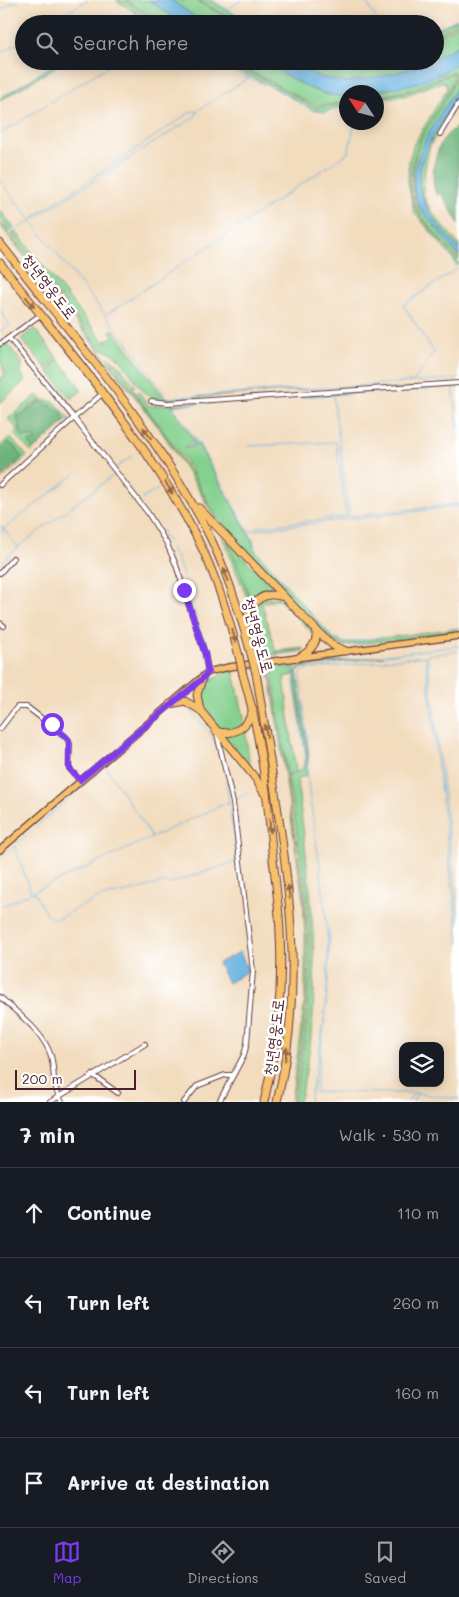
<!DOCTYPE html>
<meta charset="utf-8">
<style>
body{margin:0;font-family:Mali,"Poor Story",sans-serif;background:#242831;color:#f1f3f6}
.controls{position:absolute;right:15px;bottom:15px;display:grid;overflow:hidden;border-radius:10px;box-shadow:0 2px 12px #0003}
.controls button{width:45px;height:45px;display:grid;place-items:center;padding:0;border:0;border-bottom:1px solid #363941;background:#171b24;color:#f1f3f6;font:25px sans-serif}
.compass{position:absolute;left:339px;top:85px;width:45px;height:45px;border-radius:50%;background:#171b24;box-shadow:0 2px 12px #0003;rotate:306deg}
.scale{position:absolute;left:15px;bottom:12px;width:121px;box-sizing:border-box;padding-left:5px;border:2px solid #4a1f2b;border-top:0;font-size:14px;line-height:18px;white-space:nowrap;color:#4a1f2b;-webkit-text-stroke:4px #fff;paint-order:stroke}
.stop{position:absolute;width:15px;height:15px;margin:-11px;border:4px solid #7c3aed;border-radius:50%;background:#fff}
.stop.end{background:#7c3aed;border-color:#fff;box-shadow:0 1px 5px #0008}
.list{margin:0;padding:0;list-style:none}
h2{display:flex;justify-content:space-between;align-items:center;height:65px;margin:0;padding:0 20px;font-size:21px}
h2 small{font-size:16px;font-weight:400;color:#9ea1a6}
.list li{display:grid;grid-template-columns:32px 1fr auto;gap:15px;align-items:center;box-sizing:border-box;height:90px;padding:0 20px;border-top:1px solid #363941}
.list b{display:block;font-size:19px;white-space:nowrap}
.list em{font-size:16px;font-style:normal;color:#9ea1a6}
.icon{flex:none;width:28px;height:28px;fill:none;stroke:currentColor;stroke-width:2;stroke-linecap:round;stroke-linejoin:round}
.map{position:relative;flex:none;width:459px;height:1102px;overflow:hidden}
.search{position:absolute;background:#171b24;box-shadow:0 2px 12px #0003;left:15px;right:15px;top:15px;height:55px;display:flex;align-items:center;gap:12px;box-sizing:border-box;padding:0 18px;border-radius:28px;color:#9ea1a6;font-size:19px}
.sheet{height:425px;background:#171b24}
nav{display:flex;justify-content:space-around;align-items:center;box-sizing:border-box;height:70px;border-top:1px solid #363941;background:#171b24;font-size:14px;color:#9ea1a6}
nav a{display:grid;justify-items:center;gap:2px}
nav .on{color:#7c3aed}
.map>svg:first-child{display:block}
.green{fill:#84d08e;stroke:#67785c}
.forest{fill:#6bb279;stroke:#5a6852}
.water{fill:#68b3e1;stroke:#596986}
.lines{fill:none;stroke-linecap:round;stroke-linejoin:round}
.stream{stroke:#68b3e1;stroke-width:1}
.minor-casing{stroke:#633b41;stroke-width:6}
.primary-casing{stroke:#633b41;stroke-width:8}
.motorway-casing{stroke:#633b41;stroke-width:9}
.minor{stroke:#fff;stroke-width:4}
.primary{stroke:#f7c06c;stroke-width:5.5}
.motorway{stroke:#f7c06c;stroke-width:7}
.motorway-bridge-casing{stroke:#633b41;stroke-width:9;stroke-linecap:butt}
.motorway-bridge{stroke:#f7c06c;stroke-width:7}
.oneway{fill:#986748}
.route{stroke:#7c3aed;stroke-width:6}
.labels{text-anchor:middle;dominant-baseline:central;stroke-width:5;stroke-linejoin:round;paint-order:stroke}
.street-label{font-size:16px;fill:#4a1f2b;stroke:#fff}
</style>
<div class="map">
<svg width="459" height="1102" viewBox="0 0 459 1102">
<rect width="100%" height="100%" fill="#fff"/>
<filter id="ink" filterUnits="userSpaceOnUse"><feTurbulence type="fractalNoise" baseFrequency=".02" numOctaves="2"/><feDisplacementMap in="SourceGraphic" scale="10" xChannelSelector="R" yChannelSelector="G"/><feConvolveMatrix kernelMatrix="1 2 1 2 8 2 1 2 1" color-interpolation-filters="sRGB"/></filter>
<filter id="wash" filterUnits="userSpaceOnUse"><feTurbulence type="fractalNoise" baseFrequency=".0096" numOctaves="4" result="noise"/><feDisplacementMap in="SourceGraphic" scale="20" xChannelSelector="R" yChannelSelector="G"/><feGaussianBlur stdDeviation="1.12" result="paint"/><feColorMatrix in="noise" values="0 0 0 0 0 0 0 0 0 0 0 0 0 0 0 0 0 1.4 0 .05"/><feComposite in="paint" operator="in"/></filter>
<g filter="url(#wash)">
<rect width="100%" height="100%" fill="#f2dcbe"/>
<g class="green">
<path d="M 116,0 L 124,0 L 160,24 L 153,24 Z"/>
<path d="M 126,0 L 149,0 L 183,24 L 163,24 Z"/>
<path d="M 171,0 L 195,0 L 239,24 L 205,24 Z"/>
<path d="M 197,0 L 209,0 L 251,24 L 242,24 Z"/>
<path d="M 459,19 L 459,23 L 435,35 L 435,30 Z"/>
<path d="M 459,25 L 459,45 L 435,58 L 435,37 Z"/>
<path d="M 60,61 L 65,61 L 0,101 L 0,99 Z"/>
<path d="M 216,61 L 226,61 L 270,82 L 316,108 L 346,103 L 346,105 L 325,112 L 312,110 L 272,86 Z"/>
<path d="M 229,61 C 238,61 251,59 260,62 C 293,70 305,97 346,96 L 346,102 L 316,106 L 270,81 Z"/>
<path d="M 287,61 L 430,61 C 402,73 362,86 331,80 C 316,77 301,68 287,61 Z"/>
<path d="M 459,62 L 459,85 L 418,159 L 415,188 L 418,203 L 421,209 L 459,256 L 459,260 C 447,245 420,220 415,202 C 409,181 414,154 423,135 C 434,114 449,98 457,75 L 453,72 L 410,90 L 377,97 L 375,92 L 408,85 L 441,74 Z"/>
<path d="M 453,73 L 455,75 C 448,97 435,113 424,133 C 413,152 406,183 414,204 C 421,222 446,246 459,262 L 459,266 L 414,212 L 408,183 L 409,160 L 414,144 L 447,89 L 445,82 L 441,82 L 404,96 L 376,100 L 377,98 L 410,91 Z"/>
<path d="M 459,93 L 459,100 L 430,146 L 425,169 L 423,191 L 426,202 L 435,216 L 459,245 L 459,249 C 396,184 417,162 459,93 Z"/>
<path d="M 0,210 L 14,228 L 10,232 L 0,218 Z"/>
<path d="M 0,222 L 160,427 L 196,481 L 218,524 L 194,482 L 159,428 L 0,225 Z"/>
<path d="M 17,233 L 104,342 L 113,336 L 110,331 L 113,329 L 167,401 C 141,402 134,373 118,358 C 113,353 106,351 100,348 L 12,234 Z"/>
<path d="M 34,328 L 58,359 L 46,368 L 21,339 Z"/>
<path d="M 7,343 L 22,363 L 21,372 L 25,381 L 0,403 L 0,378 L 5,376 L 0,359 L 0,348 Z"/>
<path d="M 108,357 L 118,364 L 135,386 L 132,388 L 137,393 L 139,392 L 149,406 L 170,404 L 195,442 L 186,446 L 185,449 L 198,444 L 252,540 L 255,550 L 332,638 L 344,643 L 459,628 L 459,632 L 344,646 L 331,641 L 222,528 L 187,463 Z"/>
<path d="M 59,360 L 82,390 L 71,399 L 47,370 Z"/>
<path d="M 459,385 L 332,394 L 332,393 Z"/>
<path d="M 314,389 L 169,400 L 168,398 L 170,398 Z"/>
<path d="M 330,394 L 176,405 L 174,407 L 172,404 Z"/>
<path d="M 37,395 L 43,400 L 55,402 L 69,419 L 64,423 L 64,420 C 45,397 32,395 18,425 L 23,437 L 34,437 L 36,441 L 29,443 L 33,450 L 31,452 L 14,434 L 18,430 L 8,419 Z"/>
<path d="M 10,437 L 27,456 L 0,480 L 16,465 L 19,453 L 15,447 L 8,442 L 0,452 L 0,446 Z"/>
<path d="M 222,536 C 236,550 244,584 251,603 L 250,606 Z"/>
<path d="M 228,541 L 277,592 L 259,595 L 252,602 Z"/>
<path d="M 280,597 L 312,630 L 311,632 L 279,600 L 264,602 L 262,604 L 277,655 L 273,656 L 272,653 L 268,654 L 255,607 L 260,599 Z"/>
<path d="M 254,610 C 273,673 282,738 290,804 C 294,835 300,866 304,898 C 312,966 306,1035 291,1102 L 305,998 L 305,937 L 303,899 L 271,682 L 252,612 Z"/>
<path d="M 384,656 L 302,668 L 297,673 L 308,752 L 306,776 L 297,779 C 310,887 327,996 299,1102 L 293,1102 C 308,1036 314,965 306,898 C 301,857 294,817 288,777 L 303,769 L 307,757 L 295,681 L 296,672 L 302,666 Z"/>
<path d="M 274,667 L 295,667 L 294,675 L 284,677 L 296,771 L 288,775 L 272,671 L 275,670 Z"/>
<path d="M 233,668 L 245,722 L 233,730 L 219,729 C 212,713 197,707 202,686 Z"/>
<path d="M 245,727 L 250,767 L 223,735 Z"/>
</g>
<g class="forest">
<path d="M 459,126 L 459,224 L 441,193 L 436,195 C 429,173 435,137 459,126 Z"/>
<path d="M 40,401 C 52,407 64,407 64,423 L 33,450 L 29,442 L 36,441 L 34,437 L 23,437 L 20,433 L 21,431 L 16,416 L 23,414 Z"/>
<path d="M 8,442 L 15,447 L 22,457 L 0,478 L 0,452 Z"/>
<path d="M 303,648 L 304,651 L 277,655 L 276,651 Z"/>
</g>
<g class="water">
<path d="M 149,0 L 171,0 L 205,24 L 183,24 Z"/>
<path d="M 459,45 L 459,62 C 453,65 448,70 442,73 C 415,87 377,92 346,92 L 346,96 C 313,97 289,74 259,61 L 287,61 L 321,77 L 345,82 L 387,75 L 435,61 L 435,58 Z"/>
<path d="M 459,85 L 459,93 C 417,162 396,184 459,249 L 459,256 L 421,209 C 397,170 439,117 459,85 Z"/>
<path d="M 240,952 L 248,971 L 228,983 L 218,963 Z"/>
</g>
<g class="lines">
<g class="stream">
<path d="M 211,0 L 253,24"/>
<path d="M 365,0 L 379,24"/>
<path d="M 228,9 L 242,0"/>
<path d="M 0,10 L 18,0"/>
<path d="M 49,24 L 87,0"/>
<path d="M 120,24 L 136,14 L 152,24"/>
<path d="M 435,29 L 459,18"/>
<path d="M 0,54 L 24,39"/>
<path d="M 215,61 L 245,77 L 272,87 L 314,111 L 325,112 L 346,106"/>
<path d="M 0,98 L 59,61"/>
<path d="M 0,134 L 116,61"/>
<path d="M 0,181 L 142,362 L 169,401"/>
<path d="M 32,218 L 191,112 L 197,111"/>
<path d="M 13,232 L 196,116 L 197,111 L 250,77"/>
<path d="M 0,310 L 10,325 L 0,331"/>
<path d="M 106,315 L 348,153 L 355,122"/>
<path d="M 414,381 L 434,352 L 403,305 L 457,269 L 453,259"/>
<path d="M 453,388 L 459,429"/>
<path d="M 333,395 L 349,514"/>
<path d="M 168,398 L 459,379"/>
<path d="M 171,404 L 199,444 L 253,540 L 255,550 L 332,637 L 344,643 L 381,637 L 384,640"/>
<path d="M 174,407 L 177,405 L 459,387"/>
<path d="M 249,446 L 336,442 L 346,516"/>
<path d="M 187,448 L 197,442"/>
<path d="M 117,467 L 132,456"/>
<path d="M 142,499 L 158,489"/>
<path d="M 0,525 L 18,547"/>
<path d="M 257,527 L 459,504"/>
<path d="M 162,530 L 178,561 L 211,662"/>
<path d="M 248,531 L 459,506"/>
<path d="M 0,532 L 75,474"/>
<path d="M 0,564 L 18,547 L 114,475"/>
<path d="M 459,651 L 427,655 L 459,921"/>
<path d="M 386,660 L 425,656 L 459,943"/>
<path d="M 188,707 L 213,737 L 222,763"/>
<path d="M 293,774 L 303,766 L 306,758 L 294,682 L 297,666 L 459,646"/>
<path d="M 233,801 L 250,792"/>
<path d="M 15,847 L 31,893"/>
<path d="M 0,859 L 105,766 L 151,835 L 151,839"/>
<path d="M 34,892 L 45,912 L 54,920 L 100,897 L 136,890 L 164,882 L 168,884 L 237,861 L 226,781"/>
<path d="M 0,907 L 229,802"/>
<path d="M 329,930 C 330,985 323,1038 315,1092 L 414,1093"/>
<path d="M 309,1102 C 320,1055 330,995 328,947 C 325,889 314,832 307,776 L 309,752 L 300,676 L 304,670 L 384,661 L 386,659"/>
<path d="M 408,1102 L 414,1093 L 459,1099"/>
<path d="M 413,1102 L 417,1094"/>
</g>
</g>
</g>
<g filter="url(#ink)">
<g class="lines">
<g class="minor-casing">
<g id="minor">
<path d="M 440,134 L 459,103"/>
<path d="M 9,338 L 74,418 L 102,394"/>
<path d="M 0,344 L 40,315"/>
<path d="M 151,401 L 168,403 L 459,383"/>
<path d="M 0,485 L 74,418 L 148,513 L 167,544 L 176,565 L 205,654 L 208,672"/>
<path d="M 0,573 L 13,558"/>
<path d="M 0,623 L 4,626"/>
<path d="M 0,729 L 17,707 L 27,707 L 66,737 L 70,744 L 69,768 L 80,781"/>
<path d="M 217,734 L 233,803 L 253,971 L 247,1043 L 244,1055 L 219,1102"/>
<path d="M 0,997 C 19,1015 43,1031 51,1056 C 56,1075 50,1081 62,1102"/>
<path d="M 93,1075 L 118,1093"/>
<path d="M 50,1102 L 145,1044"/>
<path d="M 184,1102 L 197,1086 L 225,1075 L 232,1075"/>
</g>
</g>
<g class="primary-casing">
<path id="primary" d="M 0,850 L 208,672 L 229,667 L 459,636"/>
</g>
<g class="motorway-casing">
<g id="motorway">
<path d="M 0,243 C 72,336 155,428 208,533 C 227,571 240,613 251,654"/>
<path d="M 0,263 C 69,352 146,438 197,538 C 216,575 228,615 239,656"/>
<path d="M 199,508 L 321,635 L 334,646 L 346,651"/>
<path d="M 245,627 C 249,605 260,589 284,597"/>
<path d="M 298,658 C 309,652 320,643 315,629"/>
<path d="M 256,673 C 264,719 271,766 278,812 C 293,911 301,1003 277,1102"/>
<path d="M 243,675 C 260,731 267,791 272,850 C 275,878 279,905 280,933 C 283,990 277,1047 264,1102"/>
<path d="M 170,704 L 185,701 L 200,710 L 256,779 L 264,793"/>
<path d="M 200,709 L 197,695 L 202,679"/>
<path d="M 216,731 C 234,737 248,727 253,709"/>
</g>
</g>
<use href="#minor" class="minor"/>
<use href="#primary" class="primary"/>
<use href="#motorway" class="motorway"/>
<g class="motorway-bridge-casing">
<g id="motorway-bridge">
<path d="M 251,654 L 256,673"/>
<path d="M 239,656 L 243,675"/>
</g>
</g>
<use href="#motorway-bridge" class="motorway-bridge"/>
</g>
<defs><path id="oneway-solid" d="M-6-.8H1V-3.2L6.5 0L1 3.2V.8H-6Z" transform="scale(1.25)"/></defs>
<g class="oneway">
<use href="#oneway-solid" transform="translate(30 302) rotate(52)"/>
<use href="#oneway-solid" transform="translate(147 433) rotate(-126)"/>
<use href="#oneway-solid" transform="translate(169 488) rotate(59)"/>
<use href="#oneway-solid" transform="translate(226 575) rotate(-112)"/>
<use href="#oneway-solid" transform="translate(234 636) rotate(75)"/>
<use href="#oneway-solid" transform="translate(266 731) rotate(-100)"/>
<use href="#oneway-solid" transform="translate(270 826) rotate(85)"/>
<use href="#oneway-solid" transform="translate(289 892) rotate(-97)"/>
<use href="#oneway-solid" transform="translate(286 1054) rotate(-82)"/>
</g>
</g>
<g class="lines" filter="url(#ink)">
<path class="route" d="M 52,724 L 69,740 L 69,768 L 80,780 L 202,679 L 208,672 L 205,654 L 184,590"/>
</g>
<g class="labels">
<g class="street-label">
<text transform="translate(50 286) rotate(52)">청년영웅도로</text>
<text transform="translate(259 635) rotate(75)">청년영웅도로</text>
<text transform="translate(273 1037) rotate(-83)">청년영웅도로</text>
</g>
</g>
</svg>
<div class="controls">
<button><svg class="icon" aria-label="layers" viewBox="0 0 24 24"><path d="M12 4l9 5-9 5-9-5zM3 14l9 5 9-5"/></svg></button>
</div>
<svg class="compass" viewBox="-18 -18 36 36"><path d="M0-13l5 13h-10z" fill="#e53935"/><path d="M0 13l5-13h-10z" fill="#9ea1a6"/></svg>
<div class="scale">200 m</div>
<div class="stop" style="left:52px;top:724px"></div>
<div class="stop end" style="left:184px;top:590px"></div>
<div class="search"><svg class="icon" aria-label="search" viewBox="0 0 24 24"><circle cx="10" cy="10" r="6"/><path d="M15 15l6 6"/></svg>Search here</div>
</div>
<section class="sheet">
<h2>7 min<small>Walk · 530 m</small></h2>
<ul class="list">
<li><svg class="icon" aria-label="ahead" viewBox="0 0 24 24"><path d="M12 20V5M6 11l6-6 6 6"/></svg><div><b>Continue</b></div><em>110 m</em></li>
<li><svg class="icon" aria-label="left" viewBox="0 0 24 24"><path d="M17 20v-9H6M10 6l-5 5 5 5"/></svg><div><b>Turn left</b></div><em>260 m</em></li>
<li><svg class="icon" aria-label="left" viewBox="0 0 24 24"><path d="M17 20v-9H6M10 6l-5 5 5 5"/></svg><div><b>Turn left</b></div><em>160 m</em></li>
<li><svg class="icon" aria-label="arrive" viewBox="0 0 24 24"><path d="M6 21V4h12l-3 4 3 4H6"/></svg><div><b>Arrive at destination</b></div></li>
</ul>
</section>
<nav>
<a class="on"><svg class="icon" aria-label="map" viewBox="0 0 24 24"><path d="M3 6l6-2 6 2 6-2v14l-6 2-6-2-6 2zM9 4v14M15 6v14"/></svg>Map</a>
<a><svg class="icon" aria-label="directions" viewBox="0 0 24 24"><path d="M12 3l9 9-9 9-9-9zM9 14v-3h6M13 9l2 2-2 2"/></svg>Directions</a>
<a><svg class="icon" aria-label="saved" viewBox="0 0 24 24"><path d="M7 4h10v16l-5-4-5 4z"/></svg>Saved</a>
</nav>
